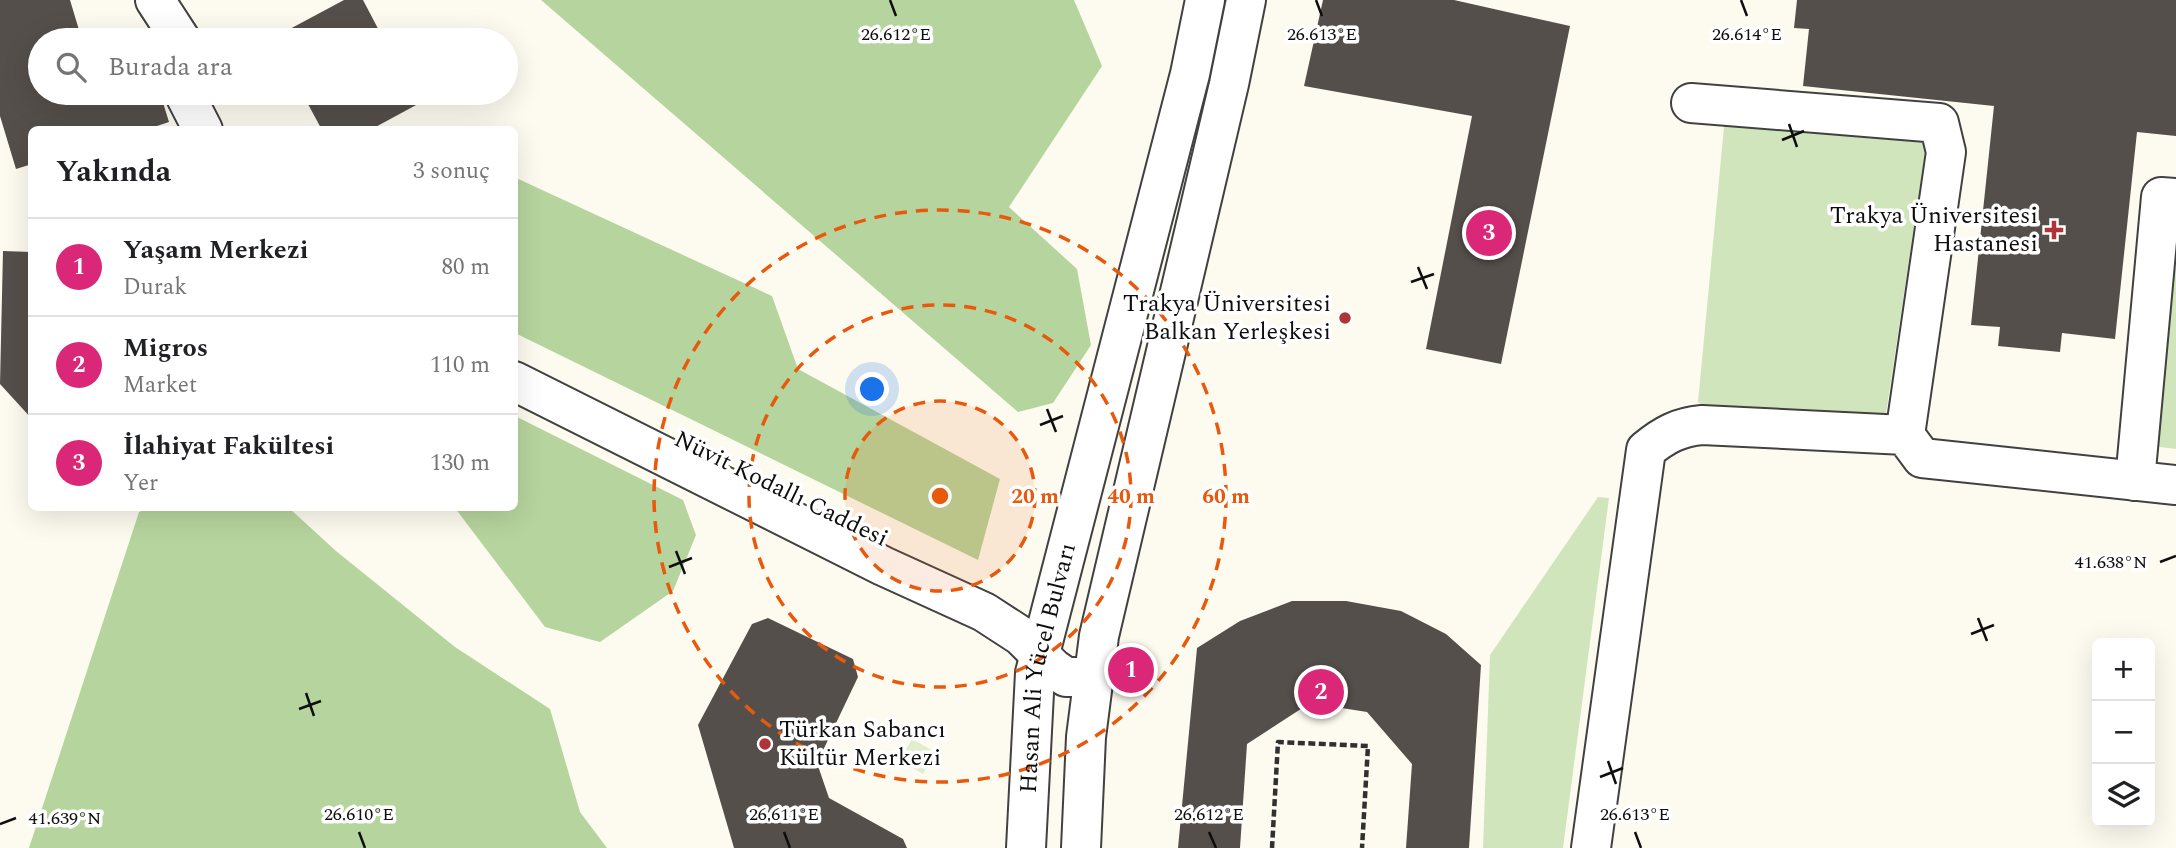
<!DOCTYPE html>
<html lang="tr">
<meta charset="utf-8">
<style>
body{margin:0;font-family:Spectral,serif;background:#f2f2f2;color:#202124}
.controls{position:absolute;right:21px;bottom:21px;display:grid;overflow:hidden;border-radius:10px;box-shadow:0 7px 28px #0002}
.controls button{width:63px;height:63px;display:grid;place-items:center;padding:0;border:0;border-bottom:2px solid #e0e0e0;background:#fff;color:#202124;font:35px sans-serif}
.you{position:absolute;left:873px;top:390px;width:24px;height:24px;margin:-18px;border:5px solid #fff;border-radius:50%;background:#1a73e8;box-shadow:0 0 0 10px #1a73e833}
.badge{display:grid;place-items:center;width:46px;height:46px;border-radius:50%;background:#db2777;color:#fff;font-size:23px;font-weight:700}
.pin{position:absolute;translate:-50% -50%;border:4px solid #fff;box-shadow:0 2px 7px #0006}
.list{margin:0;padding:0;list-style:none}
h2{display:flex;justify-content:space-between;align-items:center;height:91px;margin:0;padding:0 28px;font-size:30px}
h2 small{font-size:23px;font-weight:400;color:#757577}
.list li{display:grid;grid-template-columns:46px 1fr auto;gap:21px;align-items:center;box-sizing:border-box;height:98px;padding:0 28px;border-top:2px solid #e0e0e0}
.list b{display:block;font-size:26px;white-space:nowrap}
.list p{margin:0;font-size:23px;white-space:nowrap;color:#757577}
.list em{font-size:23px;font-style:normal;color:#757577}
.icon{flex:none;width:38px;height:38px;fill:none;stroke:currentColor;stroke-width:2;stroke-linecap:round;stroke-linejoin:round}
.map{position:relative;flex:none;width:2176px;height:848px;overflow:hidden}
.search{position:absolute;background:#fff;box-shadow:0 7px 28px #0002;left:28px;top:28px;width:490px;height:77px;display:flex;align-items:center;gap:18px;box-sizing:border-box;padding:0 24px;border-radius:38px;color:#757577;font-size:26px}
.panel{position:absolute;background:#fff;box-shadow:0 7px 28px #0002;left:28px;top:126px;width:490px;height:385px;border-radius:10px}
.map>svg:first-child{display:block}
.green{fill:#d1e5bc}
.forest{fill:#b6d49d}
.pitch{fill:#e2edcd}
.building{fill:#554f4b}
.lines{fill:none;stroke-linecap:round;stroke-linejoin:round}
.minor-casing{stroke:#414141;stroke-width:42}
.path{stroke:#303030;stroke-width:4.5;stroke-dasharray:7 3.5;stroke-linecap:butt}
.minor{stroke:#fff;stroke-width:38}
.ticks{fill:none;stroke:#0e0e0e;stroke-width:2.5}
.ring{fill:none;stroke:#e8590c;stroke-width:3.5;stroke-dasharray:12 9}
.poi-dot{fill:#af343a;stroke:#fff;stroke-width:2.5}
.labels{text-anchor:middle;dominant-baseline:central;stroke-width:7;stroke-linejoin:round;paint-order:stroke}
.poi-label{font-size:24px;fill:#0e0e0e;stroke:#fff;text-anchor:end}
.street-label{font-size:24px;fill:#0e0e0e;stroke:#fff}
.ticks-label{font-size:18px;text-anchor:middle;fill:#0e0e0e;stroke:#fff;stroke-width:7;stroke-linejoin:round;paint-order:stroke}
.centre{fill:#e8590c;stroke:#fff;stroke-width:3.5}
.ring-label{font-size:21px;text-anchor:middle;font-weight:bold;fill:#e8590c;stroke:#fff;stroke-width:7;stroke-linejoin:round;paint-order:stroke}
</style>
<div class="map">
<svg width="2176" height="848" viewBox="0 0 2176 848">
<rect width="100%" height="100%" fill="#fdfbf0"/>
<g class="green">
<path d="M 1725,116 L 1928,133 L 1884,427 L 1713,411 L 1698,402 Z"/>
<path d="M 2169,267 L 2176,268 L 2176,449 L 2152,446 Z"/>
<path d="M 1598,497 L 1609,498 L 1563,848 L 1483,848 L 1490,655 Z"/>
</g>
<g class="forest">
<path d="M 541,0 L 1074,0 L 1102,66 L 1009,207 L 1077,269 L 1091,345 L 1053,403 L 1018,412 Z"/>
<path d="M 514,177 L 772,296 L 798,369 L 1000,479 L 978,560 L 515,333 Z"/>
<path d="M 515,416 L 683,500 L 696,535 L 673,591 L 600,642 L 545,627 L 455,508 L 514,508 Z"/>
<path d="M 150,508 L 289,508 L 336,551 L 455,647 L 550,709 L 580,812 L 607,848 L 29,848 L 139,512 Z"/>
</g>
<path class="pitch" d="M 912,739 L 935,752 L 923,774 L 900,760 Z"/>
<g class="building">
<path d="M 0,0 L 70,0 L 82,40 L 40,40 L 40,93 L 160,93 L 169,122 L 145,130 L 32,130 L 32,164 L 16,169 L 0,116 Z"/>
<path d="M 344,0 L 363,0 L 384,40 L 274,40 L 273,38 Z"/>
<path d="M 1323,0 L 1454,0 L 1570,26 L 1501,364 L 1426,349 L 1472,116 L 1304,86 Z"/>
<path d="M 1797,0 L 2176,0 L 2176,136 L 2137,132 L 2115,339 L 2062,333 L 2060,352 L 1998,346 L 2000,327 L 1971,325 L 1994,106 L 1803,86 L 1809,29 L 1794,28 Z"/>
<path d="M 302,93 L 412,93 L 418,104 L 370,130 L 322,130 Z"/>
<path d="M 3,251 L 32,252 L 32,419 L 0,384 Z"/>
<path d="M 1292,601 L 1346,601 L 1401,611 L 1446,634 L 1481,665 L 1469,848 L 1406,848 L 1412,764 L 1367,712 L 1310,703 L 1247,744 L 1240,848 L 1178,848 L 1197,648 L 1240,621 Z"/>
<path d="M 768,618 L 853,659 L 858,677 L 817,763 L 829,798 L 903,839 L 907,848 L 734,848 L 698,725 L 752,624 Z"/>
</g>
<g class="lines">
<g class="minor-casing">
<g id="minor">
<path d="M 155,0 L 181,40"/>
<path d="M 184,93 L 203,130"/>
<path d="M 1691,103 L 1939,123 L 1946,152 L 1905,435"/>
<path d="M 514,381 L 883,566 L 984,612 L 1021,636 L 1053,668 L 1066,677 L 1084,677 L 1095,668"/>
<path d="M 2135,481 L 2161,197 L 2176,198"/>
<path id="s1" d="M 1026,848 L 1035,673 L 1190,74 L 1205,0"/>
<path d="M 1081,848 L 1086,737 L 1099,636 L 1229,84 L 1246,0"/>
<path d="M 1591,848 L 1646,450 C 1664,435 1679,427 1702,425 L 1905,435 L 1922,458 L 2176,485"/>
</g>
</g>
<path class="path" d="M 1272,848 L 1278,742 L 1368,746 L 1362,848"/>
<use href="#minor" class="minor"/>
</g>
<path class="ticks" d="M 890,0 L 896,16M 1316,0 L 1322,16M 1741,0 L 1747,16M 1789,124 L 1797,147M 1782,140 L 1804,131M 1418,267 L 1427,289M 1411,282 L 1434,274M 1047,409 L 1056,432M 1040,425 L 1063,416M 676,551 L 685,574M 2160,562 L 2176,556M 669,567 L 692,558M 1978,618 L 1987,641M 1971,634 L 1994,625M 306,693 L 314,716M 299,709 L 321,701M 1608,761 L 1616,784M 1600,777 L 1623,768M 0,824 L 16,818M 359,832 L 365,848M 784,832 L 790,848M 1209,832 L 1216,848M 1635,832 L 1641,848"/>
<circle cx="940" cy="496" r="95" fill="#e8590c" fill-opacity=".12"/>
<g class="ring">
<circle cx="940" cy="496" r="95"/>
<circle cx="940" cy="496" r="191"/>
<circle cx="940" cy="496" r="286"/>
</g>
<g class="poi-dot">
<path d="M2050.5 219.5h7v7h7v7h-7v7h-7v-7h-7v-7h7z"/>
<circle cx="1345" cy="318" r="7"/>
<circle cx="765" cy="744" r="7"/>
</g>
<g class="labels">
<g class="poi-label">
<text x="2038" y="216">Trakya Üniversitesi<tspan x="2038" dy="28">Hastanesi</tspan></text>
<text x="1331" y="304">Trakya Üniversitesi<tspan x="1331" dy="28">Balkan Yerleşkesi</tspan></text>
<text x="779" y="730" text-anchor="start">Türkan Sabancı<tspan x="779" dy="28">Kültür Merkezi</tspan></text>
</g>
<g class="street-label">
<text transform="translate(781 489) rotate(26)">Nüvit Kodallı Caddesi</text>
<text stroke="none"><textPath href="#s1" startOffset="182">Hasan Ali Yücel Bulvarı</textPath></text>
</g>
</g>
<g class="ticks-label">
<text x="1747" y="40">26.614°E</text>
<text x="896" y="40">26.612°E</text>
<text x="1322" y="40">26.613°E</text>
<text x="2111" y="568">41.638°N</text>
<text x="359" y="820">26.610°E</text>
<text x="784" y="820">26.611°E</text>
<text x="1209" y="820">26.612°E</text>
<text x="1635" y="820">26.613°E</text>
<text x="65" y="824">41.639°N</text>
</g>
<circle cx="940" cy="496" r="10" class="centre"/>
<g class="ring-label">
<text x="1035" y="503">20 m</text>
<text x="1131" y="503">40 m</text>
<text x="1226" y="503">60 m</text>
</g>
</svg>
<div class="controls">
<button>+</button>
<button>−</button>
<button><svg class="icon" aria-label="layers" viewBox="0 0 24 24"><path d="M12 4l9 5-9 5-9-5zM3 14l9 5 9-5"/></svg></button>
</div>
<div class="you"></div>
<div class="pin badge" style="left:1131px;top:670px">1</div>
<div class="pin badge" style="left:1321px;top:692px">2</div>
<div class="pin badge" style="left:1489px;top:233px">3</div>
<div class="search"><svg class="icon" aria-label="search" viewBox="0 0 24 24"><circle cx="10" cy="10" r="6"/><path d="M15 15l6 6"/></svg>Burada ara</div>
<section class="panel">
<h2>Yakında<small>3 sonuç</small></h2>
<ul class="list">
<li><span class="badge">1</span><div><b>Yaşam Merkezi</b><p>Durak</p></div><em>80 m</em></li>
<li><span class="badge">2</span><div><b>Migros</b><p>Market</p></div><em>110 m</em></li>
<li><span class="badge">3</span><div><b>İlahiyat Fakültesi</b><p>Yer</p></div><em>130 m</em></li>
</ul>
</section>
</div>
